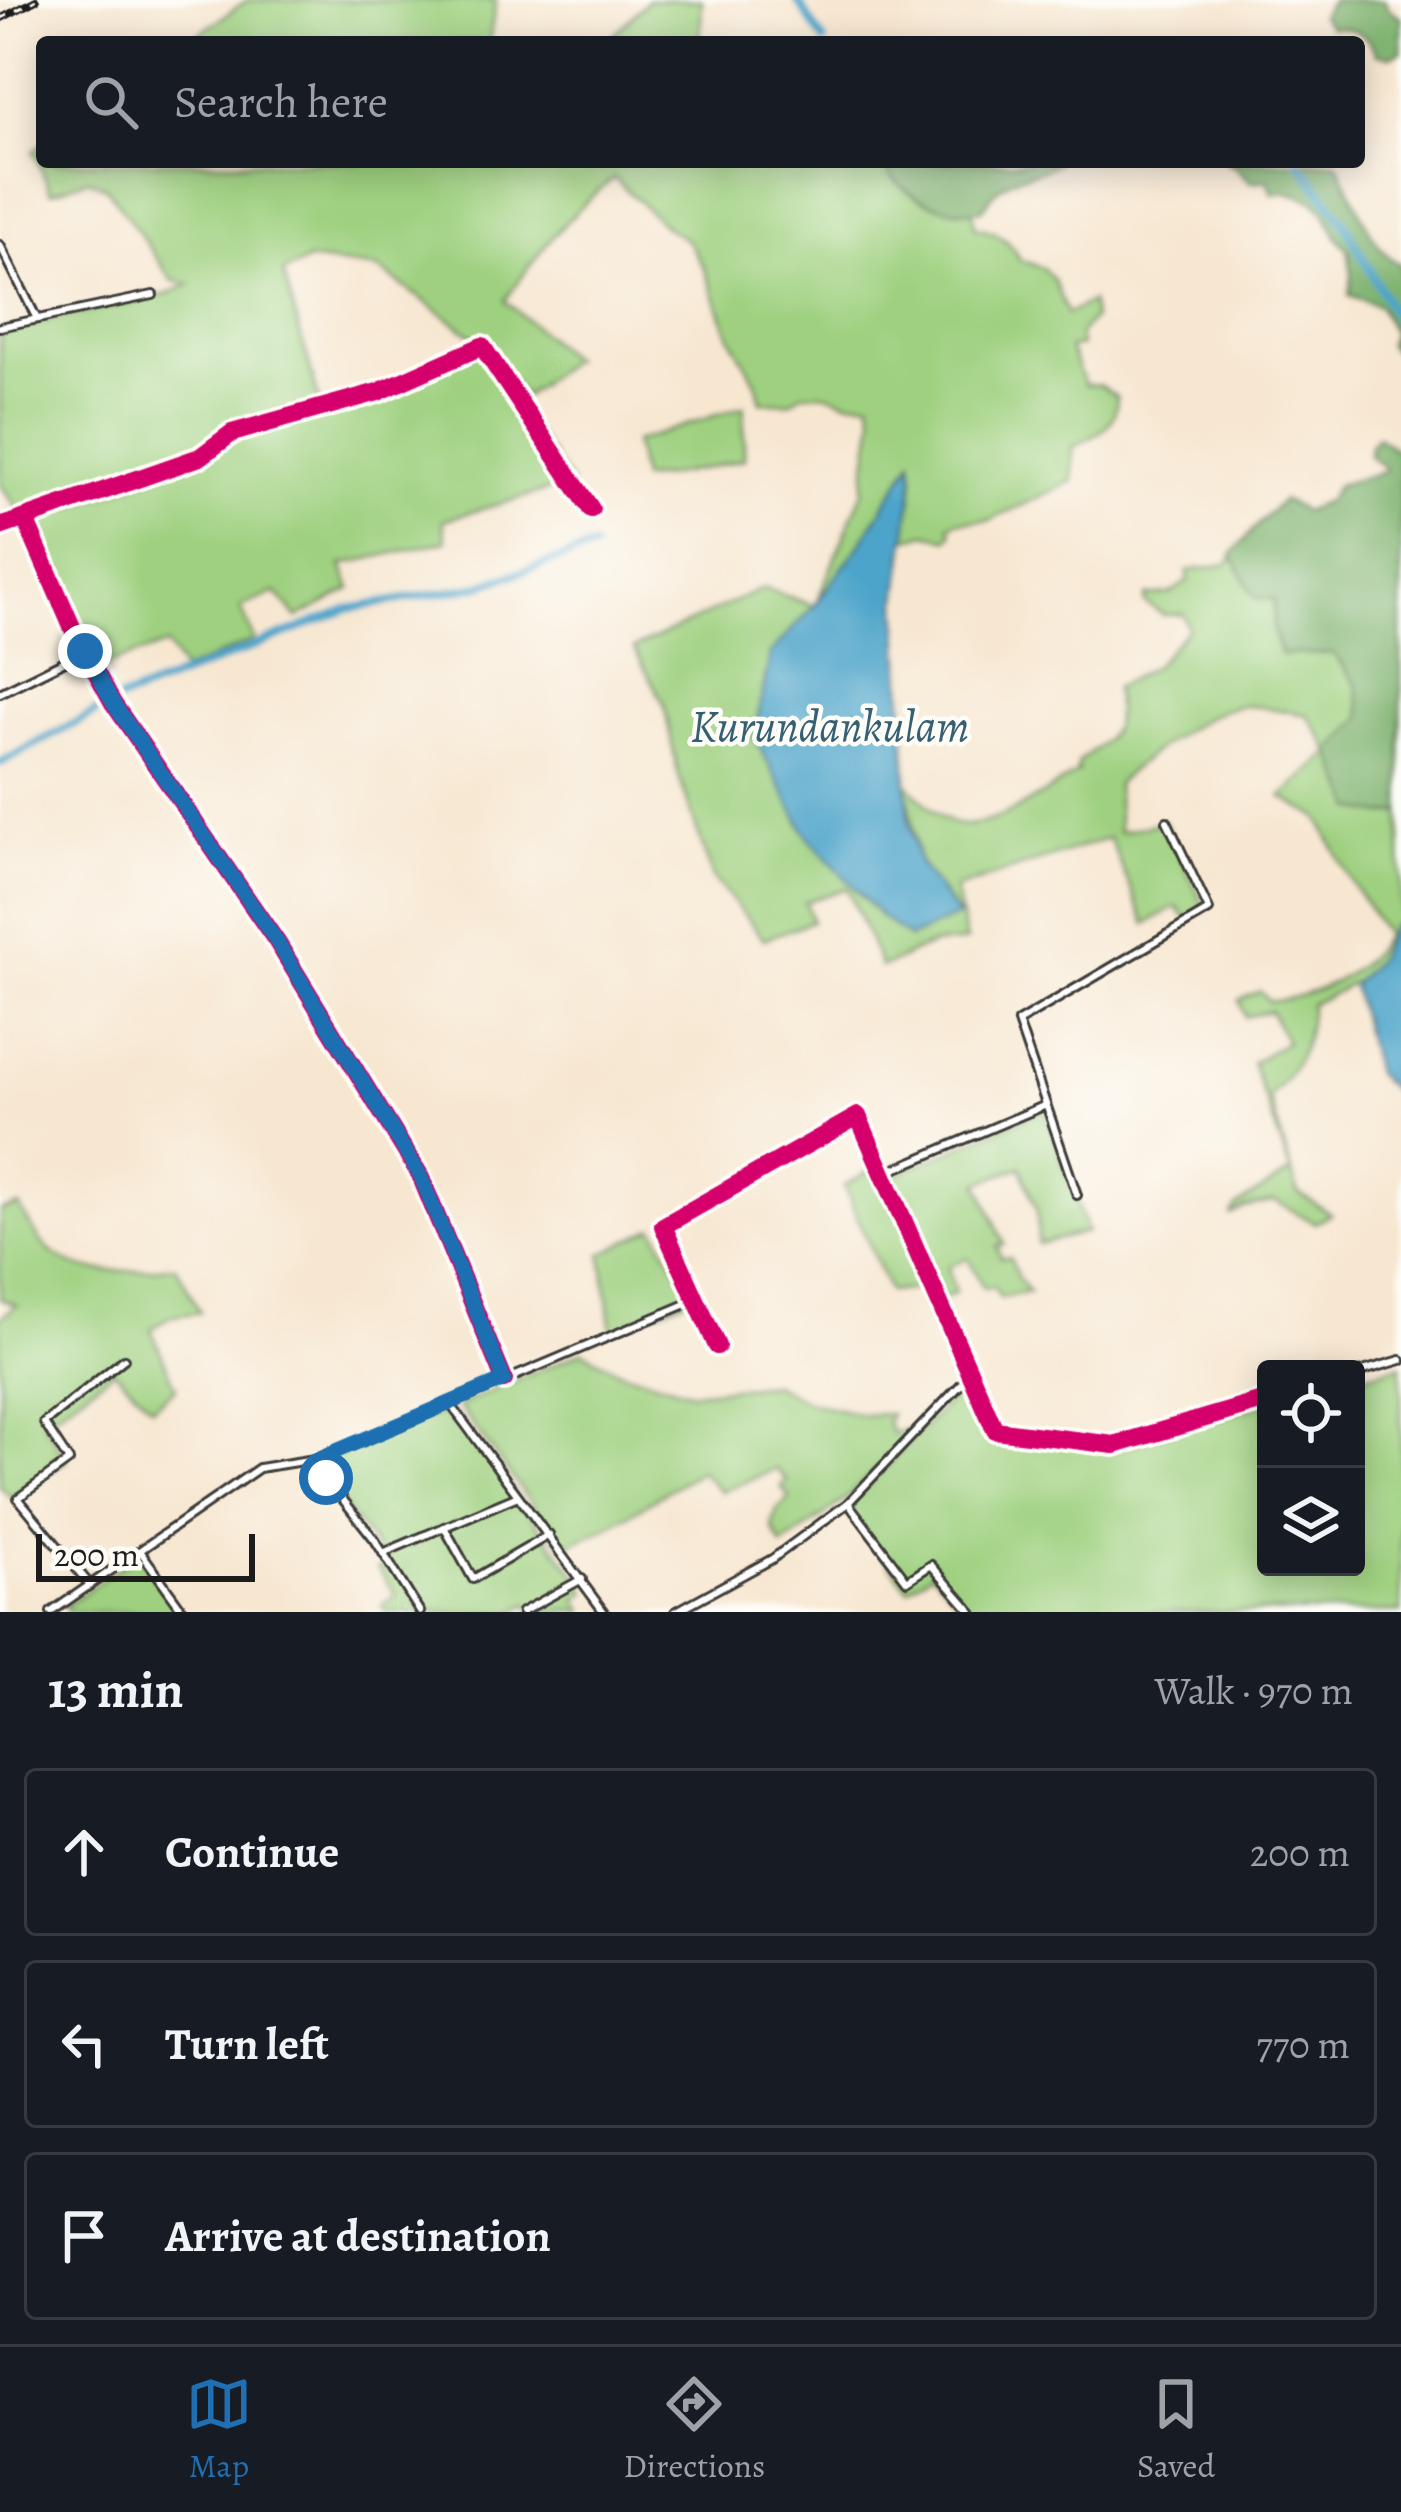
<!DOCTYPE html>
<meta charset="utf-8">
<style>
body{margin:0;font-family:Alegreya,serif;background:#20242c;color:#f1f3f6}
.controls{position:absolute;right:36px;bottom:36px;display:grid;overflow:hidden;border-radius:12px;box-shadow:0 6px 30px #0003}
.controls button{width:108px;height:108px;display:grid;place-items:center;padding:0;border:0;border-bottom:3px solid #363941;background:#171b24;color:#f1f3f6;font:60px sans-serif}
.scale{position:absolute;left:36px;bottom:30px;width:219px;box-sizing:border-box;padding-left:12px;border:6px solid #1c1c1c;border-top:0;font-size:33px;line-height:42px;white-space:nowrap;color:#1c1c1c;-webkit-text-stroke:9px #fdfcf7;paint-order:stroke}
.stop{position:absolute;width:36px;height:36px;margin:-27px;border:9px solid #1f6fb2;border-radius:50%;background:#fff}
.stop.end{background:#1f6fb2;border-color:#fff;box-shadow:0 3px 12px #0008}
.list{margin:0;padding:0;list-style:none}
h2{display:flex;justify-content:space-between;align-items:center;height:156px;margin:0;padding:0 48px;font-size:51px}
h2 small{font-size:39px;font-weight:400;color:#9ea1a6}
.list li{display:grid;grid-template-columns:78px 1fr auto;gap:36px;align-items:center;box-sizing:border-box;height:168px;margin:0 24px 24px;padding:0 24px;border:3px solid #363941;border-radius:12px}
.list b{display:block;font-size:45px;white-space:nowrap}
.list em{font-size:39px;font-style:normal;color:#9ea1a6}
.icon{flex:none;width:66px;height:66px;fill:none;stroke:currentColor;stroke-width:2;stroke-linecap:round;stroke-linejoin:round}
.map{position:relative;flex:none;width:1401px;height:1612px;overflow:hidden}
.search{position:absolute;background:#171b24;box-shadow:0 6px 30px #0003;left:36px;right:36px;top:36px;height:132px;display:flex;align-items:center;gap:30px;box-sizing:border-box;padding:0 42px;border-radius:12px;color:#9ea1a6;font-size:45px}
.sheet{height:732px;background:#171b24}
nav{display:flex;justify-content:space-around;align-items:center;box-sizing:border-box;height:168px;border-top:3px solid #363941;background:#171b24;font-size:33px;color:#9ea1a6}
nav a{display:grid;justify-items:center;gap:6px}
nav .on{color:#1f6fb2}
.map>svg:first-child{display:block}
.green{fill:#9ed07f;stroke:#5d764e;stroke-width:3}
.forest{fill:#7eb26e;stroke:#4d6745;stroke-width:3}
.water{fill:#4ea4ca;stroke:#356073;stroke-width:3}
.lines{fill:none;stroke-linecap:round;stroke-linejoin:round}
.canal{stroke:#4ea4ca;stroke-width:8}
.street-casing{stroke:#3d3a37;stroke-width:12}
.street{stroke:#fff;stroke-width:6}
.rail-casing{stroke:#1c1c1c;stroke-width:8}
.rail{stroke:#fdfcf7;stroke-width:3;stroke-dasharray:9;stroke-linecap:butt}
.cycleway-casing{stroke:#fdfcf7;stroke-width:26}
.cycleway{stroke:#d6006c;stroke-width:18}
.route{stroke:#1f6fb2;stroke-width:15}
.labels{text-anchor:middle;dominant-baseline:central;stroke-width:9;stroke-linejoin:round;paint-order:stroke}
.water-label{font-size:45px;font-style:italic;fill:#356073;stroke:#fdfcf7}
</style>
<div class="map">
<svg width="1401" height="1612" viewBox="0 0 1401 1612">
<rect width="100%" height="100%" fill="#fdfcf7"/>
<filter id="ink" filterUnits="userSpaceOnUse"><feTurbulence type="fractalNoise" baseFrequency=".00833" numOctaves="2"/><feDisplacementMap in="SourceGraphic" scale="24" xChannelSelector="R" yChannelSelector="G"/><feConvolveMatrix kernelMatrix="1 2 1 2 8 2 1 2 1" color-interpolation-filters="sRGB"/></filter>
<filter id="wash" filterUnits="userSpaceOnUse"><feTurbulence type="fractalNoise" baseFrequency=".004" numOctaves="4" result="noise"/><feDisplacementMap in="SourceGraphic" scale="48" xChannelSelector="R" yChannelSelector="G"/><feGaussianBlur stdDeviation="2.7" result="paint"/><feColorMatrix in="noise" values="0 0 0 0 0 0 0 0 0 0 0 0 0 0 0 0 0 1.4 0 .05"/><feComposite in="paint" operator="in"/></filter>
<g filter="url(#wash)">
<rect width="100%" height="100%" fill="#f7e7d1"/>
<g class="green">
<path d="M 247,0 L 496,0 L 489,42 L 188,42 Z"/>
<path d="M 648,0 L 702,0 L 700,42 L 607,42 Z"/>
<path d="M 42,144 L 42,162 L 881,162 C 902,197 934,208 973,211 L 975,227 C 998,231 1009,239 1020,260 L 1043,268 L 1054,281 L 1067,314 L 1091,302 L 1093,319 L 1079,334 L 1081,346 L 1069,348 L 1085,385 L 1099,385 L 1117,397 C 1116,429 1098,434 1073,447 L 1073,481 L 991,520 L 959,521 L 950,525 L 952,533 L 948,539 L 927,533 L 904,539 L 914,478 L 814,606 L 770,654 L 848,880 L 879,915 L 958,915 L 919,863 L 906,782 C 918,794 933,814 948,821 C 983,839 1047,791 1077,773 L 1078,762 C 1111,737 1121,731 1114,688 L 1154,666 L 1188,628 L 1183,614 L 1163,615 L 1145,602 L 1146,596 L 1169,594 L 1188,581 L 1188,571 L 1226,564 L 1237,556 L 1274,598 L 1273,631 L 1281,655 L 1333,653 L 1357,685 L 1363,717 L 1354,729 L 1385,815 L 1401,812 L 1401,920 C 1386,931 1386,947 1375,961 C 1359,984 1335,993 1310,1004 C 1311,1040 1295,1073 1269,1097 L 1298,1193 L 1331,1214 L 1315,1223 L 1275,1201 L 1244,1208 L 1230,1216 L 1237,1206 L 1291,1172 L 1252,1063 L 1286,1042 L 1270,1011 L 1245,1017 L 1239,1000 L 1260,991 L 1270,1002 C 1315,996 1361,976 1385,935 L 1349,878 L 1319,818 L 1282,797 L 1331,752 L 1308,715 C 1287,712 1263,705 1242,706 C 1211,707 1137,761 1116,785 L 1119,832 L 1164,822 L 1206,909 L 1187,919 L 1177,907 L 1146,924 L 1109,838 L 955,889 L 966,941 C 954,945 947,943 936,944 C 918,947 899,962 881,967 L 847,888 L 805,902 L 812,921 L 764,939 L 713,878 L 678,773 L 664,704 L 634,648 L 764,588 L 815,606 L 863,491 L 874,418 L 870,401 L 848,401 L 824,393 L 802,394 L 791,402 L 761,402 L 756,382 L 729,334 L 705,270 L 688,241 L 666,227 L 614,178 C 569,213 536,254 505,301 L 571,359 L 524,397 L 489,347 L 379,269 L 309,260 L 283,273 L 320,403 L 228,428 L 197,453 L 21,513 L 0,485 L 0,331 L 168,294 L 190,284 L 173,281 L 107,188 L 88,179 L 51,192 L 33,151 Z"/>
<path d="M 481,350 L 571,484 L 443,520 L 446,541 L 342,565 L 351,589 L 297,618 L 276,592 L 241,608 L 254,640 L 183,671 L 166,645 L 103,666 L 106,678 L 102,680 L 77,633 L 30,522 L 202,460 L 234,437 L 377,396 Z"/>
<path d="M 744,406 L 744,459 C 709,468 673,476 641,479 L 634,442 Z"/>
<path d="M 1044,1109 L 1087,1232 L 1038,1244 L 1037,1210 L 1021,1167 L 979,1183 L 1004,1244 L 997,1247 L 1001,1258 L 1010,1257 L 1019,1280 L 1029,1292 L 1000,1298 L 994,1287 L 984,1289 L 968,1258 L 948,1267 L 955,1293 L 942,1299 L 891,1177 Z"/>
<path d="M 880,1165 L 927,1288 L 889,1292 L 844,1186 Z"/>
<path d="M 19,1206 C 27,1219 35,1236 46,1247 C 80,1281 133,1271 176,1266 L 200,1312 L 169,1317 L 151,1329 L 176,1388 L 152,1407 L 114,1370 L 43,1422 L 67,1460 L 12,1498 L 0,1487 L 0,1318 L 17,1305 L 0,1299 L 0,1211 Z"/>
<path d="M 654,1227 L 689,1291 L 688,1298 L 612,1331 L 602,1254 Z"/>
<path d="M 583,1351 L 617,1370 L 692,1392 L 773,1384 L 806,1401 L 863,1415 L 890,1414 L 887,1422 L 892,1434 L 919,1425 L 845,1500 L 782,1546 L 772,1527 L 777,1510 L 790,1498 L 781,1486 L 787,1481 L 776,1469 L 721,1492 L 700,1471 L 611,1525 L 564,1547 L 458,1406 Z"/>
<path d="M 1401,1365 L 1401,1612 L 967,1612 L 932,1572 L 908,1588 L 846,1508 L 968,1381 L 993,1434 L 1114,1449 L 1266,1404 L 1266,1567 L 1356,1567 L 1356,1378 Z"/>
<path d="M 450,1410 L 578,1577 L 587,1592 L 577,1599 L 584,1611 L 533,1612 L 528,1604 L 514,1612 L 387,1612 L 382,1606 L 395,1594 L 378,1569 L 386,1562 L 323,1479 L 317,1462 Z"/>
<path d="M 138,1554 L 179,1612 L 69,1612 L 65,1606 Z"/>
</g>
<g class="forest">
<path d="M 1332,0 L 1385,0 L 1388,8 L 1401,17 L 1401,51 L 1391,56 L 1377,54 C 1367,33 1353,27 1330,27 L 1320,16 Z"/>
<path d="M 881,162 L 1058,162 C 1040,175 1028,171 1011,180 C 997,186 991,199 982,210 C 941,214 902,197 881,162 Z"/>
<path d="M 1225,162 L 1337,162 C 1353,189 1372,255 1401,264 L 1401,358 L 1388,345 L 1392,332 L 1379,306 L 1349,295 L 1352,275 L 1348,249 C 1327,234 1333,205 1303,197 C 1291,193 1286,191 1273,194 L 1268,180 L 1251,182 L 1237,168 Z"/>
<path d="M 1377,437 L 1401,453 L 1401,812 L 1385,815 L 1354,809 L 1331,752 L 1362,717 L 1357,685 L 1333,653 L 1281,655 L 1273,631 L 1274,599 L 1255,598 L 1232,555 C 1248,534 1264,519 1282,500 L 1304,511 L 1326,502 L 1337,485 L 1384,472 L 1384,467 L 1369,456 L 1370,445 Z"/>
</g>
<g class="water">
<path d="M 912,461 L 914,478 L 898,602 L 909,819 L 919,863 L 958,916 L 909,938 L 879,915 L 808,837 L 754,737 L 770,654 L 814,606 L 859,546 Z"/>
<path d="M 1401,920 L 1401,1120 L 1397,1096 L 1375,1073 L 1352,985 L 1376,960 L 1391,927 Z"/>
</g>
<g class="lines">
<g class="canal">
<path d="M 797,0 L 824,42"/>
<path d="M 1299,162 L 1343,220 L 1401,329"/>
<path d="M 0,763 L 113,703 L 348,609 L 479,586 L 593,548"/>
</g>
</g>
</g>
<g filter="url(#ink)">
<g class="lines">
<g class="street-casing">
<g id="street">
<path d="M 0,245 L 37,319"/>
<path d="M 0,327 L 153,295"/>
<path d="M 25,519 L 75,634 L 113,703 L 277,942 L 420,1175 L 504,1380"/>
<path d="M 0,527 L 200,457 L 232,433 L 378,392 L 482,346 L 591,509"/>
<path d="M 0,693 L 85,651"/>
<path d="M 883,1174 L 1046,1105"/>
<path d="M 1077,1195 L 1018,1022 L 1209,910 L 1167,821"/>
<path d="M 717,1346 L 663,1226 L 858,1116 L 995,1430 L 1114,1445 L 1266,1400"/>
<path d="M 1356,1373 L 1401,1360"/>
<path d="M 451,1405 L 604,1612"/>
<path d="M 321,1458 L 326,1478 L 375,1540 L 420,1612"/>
<path d="M 848,1503 L 907,1581 L 931,1565 L 972,1612"/>
<path d="M 444,1527 L 473,1579 L 549,1535"/>
<path d="M 141,1552 L 184,1612"/>
<path d="M 383,1553 L 518,1496"/>
<path d="M 90,1585 L 18,1498 L 69,1461 L 44,1423 L 124,1359"/>
<path d="M 51,1612 L 259,1468 L 321,1458 L 696,1300"/>
<path d="M 522,1612 L 582,1579"/>
<path d="M 675,1612 L 772,1559 L 848,1503 L 969,1376"/>
</g>
</g>
<use href="#street" class="street"/>
<g class="rail-casing">
<path id="rail" d="M 0,19 L 36,0"/>
</g>
<use href="#rail" class="rail"/>
<g class="cycleway-casing">
<g id="cycleway">
<path d="M 25,519 L 75,634 L 113,703 L 277,942 L 420,1175 L 504,1380"/>
<path d="M 0,527 L 200,457 L 232,433 L 378,392 L 482,346 L 591,509"/>
<path d="M 717,1346 L 663,1226 L 858,1116 L 995,1430 L 1114,1445 L 1266,1400"/>
</g>
</g>
<use href="#cycleway" class="cycleway"/>
</g>
</g>
<g class="lines" filter="url(#ink)">
<path class="route" d="M 85,651 L 113,703 L 277,942 L 420,1175 L 504,1380 L 320,1458 L 326,1478"/>
</g>
<g class="labels">
<g class="water-label">
<text x="830" y="726">Kurundankulam</text>
</g>
</g>
</svg>
<div class="controls">
<button><svg class="icon" aria-label="locate" viewBox="0 0 24 24"><circle cx="12" cy="12" r="6"/><path d="M12 2v4M12 18v4M2 12h4M18 12h4"/></svg></button>
<button><svg class="icon" aria-label="layers" viewBox="0 0 24 24"><path d="M12 4l9 5-9 5-9-5zM3 14l9 5 9-5"/></svg></button>
</div>
<div class="scale">200 m</div>
<div class="stop" style="left:326px;top:1478px"></div>
<div class="stop end" style="left:85px;top:651px"></div>
<div class="search"><svg class="icon" aria-label="search" viewBox="0 0 24 24"><circle cx="10" cy="10" r="6"/><path d="M15 15l6 6"/></svg>Search here</div>
</div>
<section class="sheet">
<h2>13 min<small>Walk · 970 m</small></h2>
<ul class="list">
<li><svg class="icon" aria-label="ahead" viewBox="0 0 24 24"><path d="M12 20V5M6 11l6-6 6 6"/></svg><div><b>Continue</b></div><em>200 m</em></li>
<li><svg class="icon" aria-label="left" viewBox="0 0 24 24"><path d="M17 20v-9H6M10 6l-5 5 5 5"/></svg><div><b>Turn left</b></div><em>770 m</em></li>
<li><svg class="icon" aria-label="arrive" viewBox="0 0 24 24"><path d="M6 21V4h12l-3 4 3 4H6"/></svg><div><b>Arrive at destination</b></div></li>
</ul>
</section>
<nav>
<a class="on"><svg class="icon" aria-label="map" viewBox="0 0 24 24"><path d="M3 6l6-2 6 2 6-2v14l-6 2-6-2-6 2zM9 4v14M15 6v14"/></svg>Map</a>
<a><svg class="icon" aria-label="directions" viewBox="0 0 24 24"><path d="M12 3l9 9-9 9-9-9zM9 14v-3h6M13 9l2 2-2 2"/></svg>Directions</a>
<a><svg class="icon" aria-label="saved" viewBox="0 0 24 24"><path d="M7 4h10v16l-5-4-5 4z"/></svg>Saved</a>
</nav>
